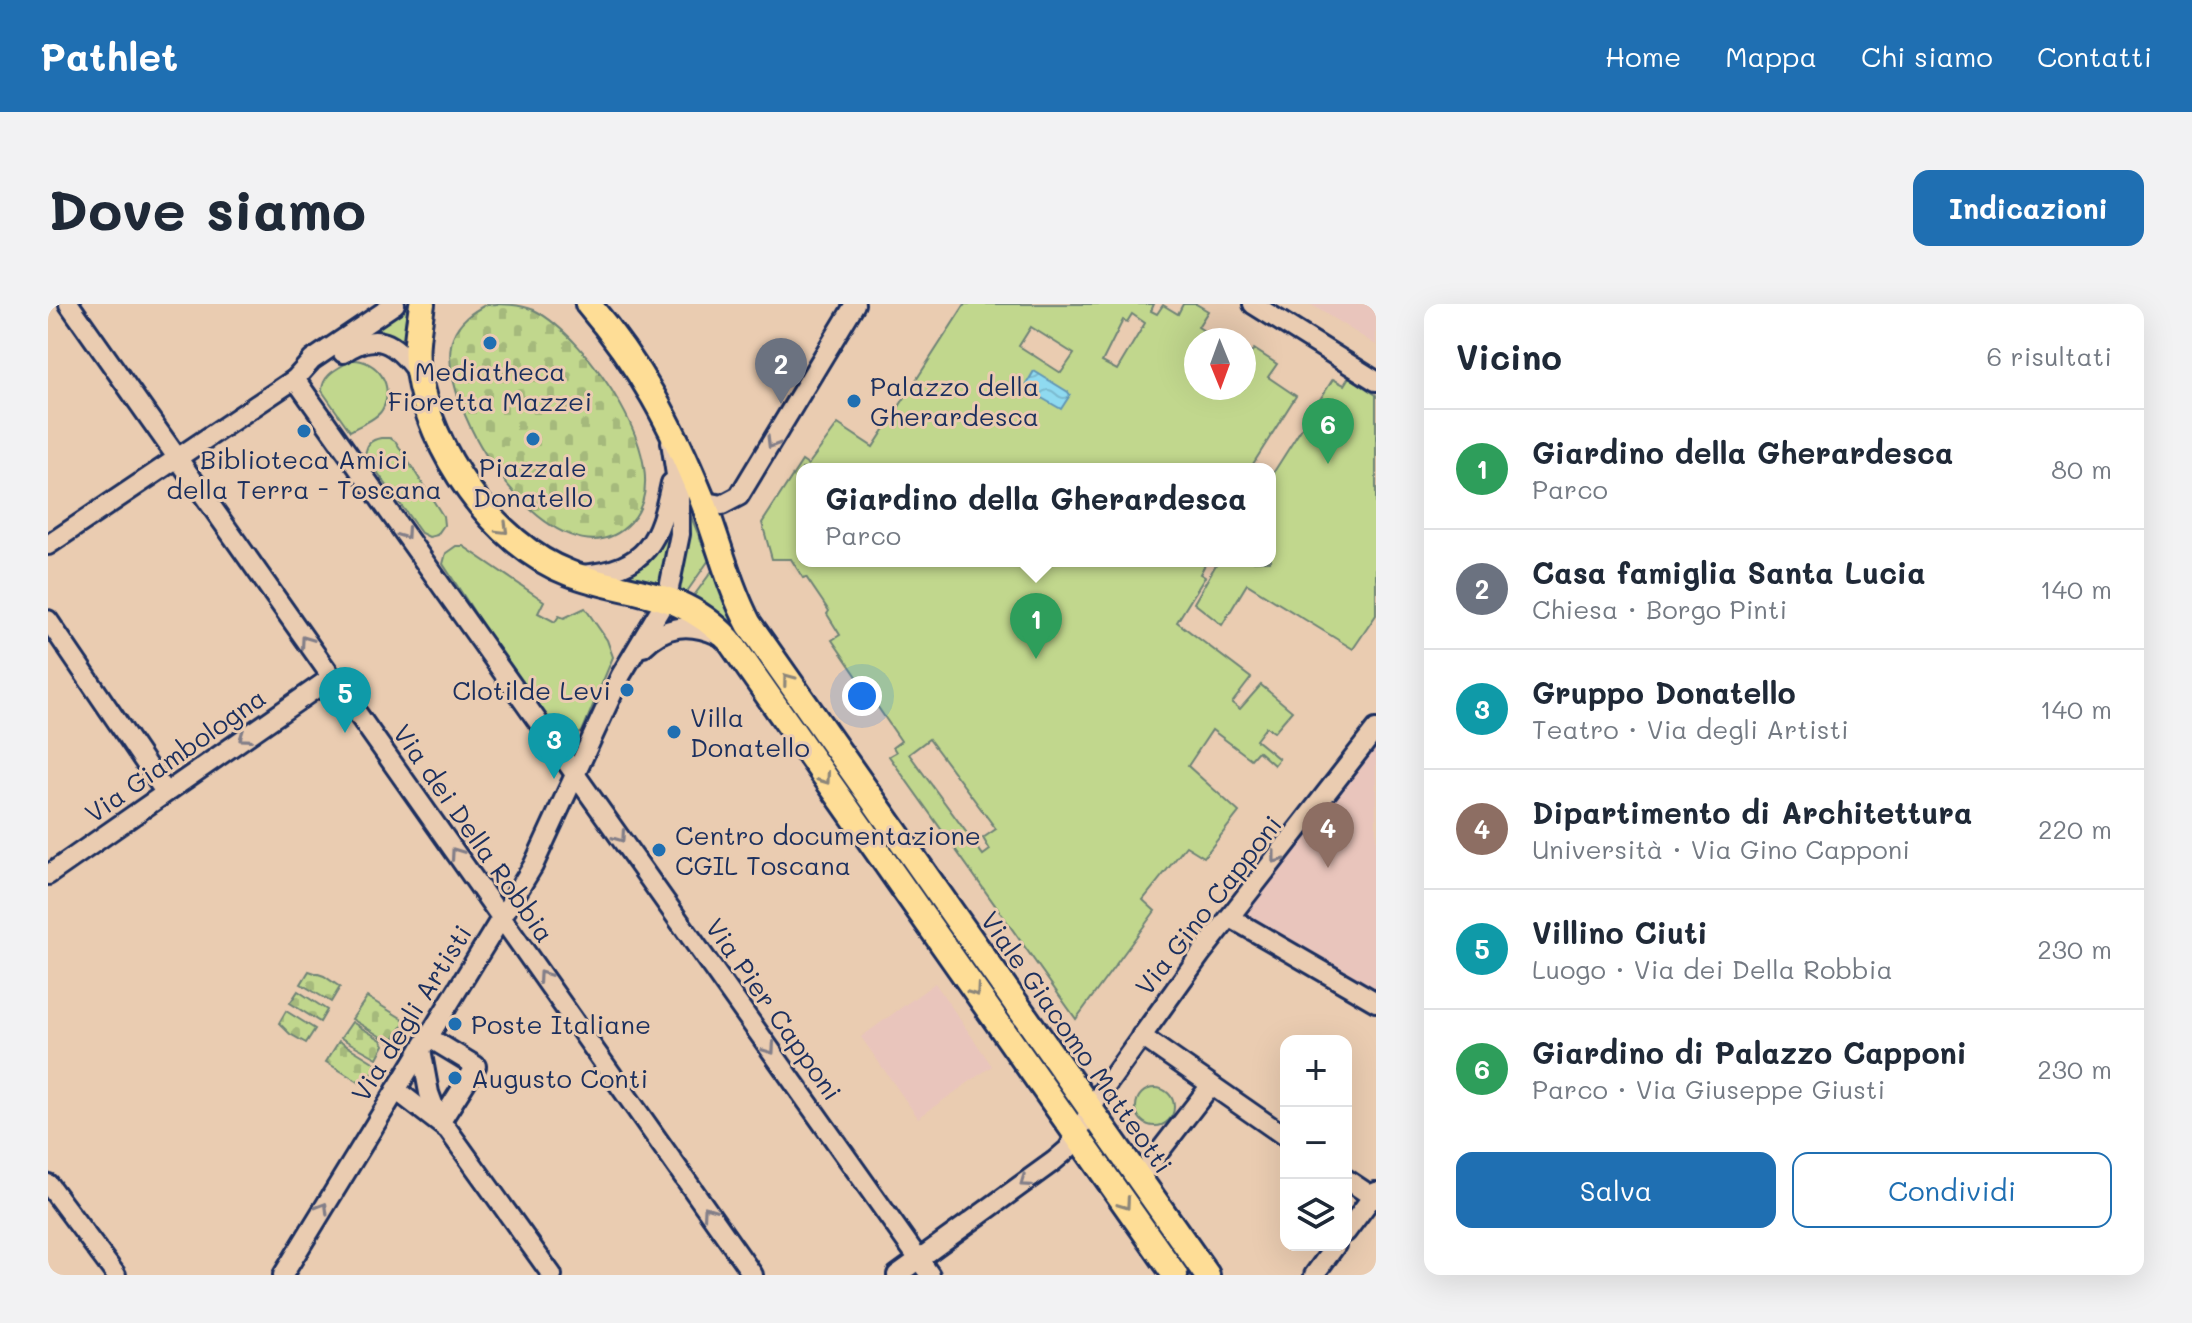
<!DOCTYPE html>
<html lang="it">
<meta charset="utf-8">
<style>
body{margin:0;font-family:Mali,sans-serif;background:#f2f2f3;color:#1f2937}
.controls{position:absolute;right:24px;bottom:24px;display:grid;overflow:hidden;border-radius:16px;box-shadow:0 8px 32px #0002}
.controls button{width:72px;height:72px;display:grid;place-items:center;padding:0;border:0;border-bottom:2px solid #e0e1e3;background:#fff;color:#1f2937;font:40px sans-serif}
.compass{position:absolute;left:1136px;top:24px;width:72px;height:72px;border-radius:50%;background:#fff;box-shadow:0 8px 32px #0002;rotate:179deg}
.you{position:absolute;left:814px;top:392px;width:28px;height:28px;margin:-20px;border:6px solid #fff;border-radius:50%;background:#1a73e8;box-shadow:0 0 0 12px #1a73e833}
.badge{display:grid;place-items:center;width:52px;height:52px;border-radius:50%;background:#1f6fb2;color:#fff;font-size:26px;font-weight:700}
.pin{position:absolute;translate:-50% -66px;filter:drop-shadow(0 2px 4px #0008)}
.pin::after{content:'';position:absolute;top:42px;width:28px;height:24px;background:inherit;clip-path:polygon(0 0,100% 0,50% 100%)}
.popup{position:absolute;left:748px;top:159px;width:480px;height:104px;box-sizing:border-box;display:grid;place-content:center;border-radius:16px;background:#fff;filter:drop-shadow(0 2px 6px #0005);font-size:26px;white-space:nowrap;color:#747a83}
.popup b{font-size:30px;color:#1f2937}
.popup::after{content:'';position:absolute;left:50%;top:100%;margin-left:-16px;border:16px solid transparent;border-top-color:#fff}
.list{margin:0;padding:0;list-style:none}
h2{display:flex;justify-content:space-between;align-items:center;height:104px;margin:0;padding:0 32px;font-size:34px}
h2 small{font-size:26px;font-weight:400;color:#747a83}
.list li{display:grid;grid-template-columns:52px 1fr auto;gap:24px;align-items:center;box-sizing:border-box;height:120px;padding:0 32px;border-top:2px solid #e0e1e3}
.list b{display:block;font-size:30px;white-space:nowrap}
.list p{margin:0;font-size:26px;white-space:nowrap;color:#747a83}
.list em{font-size:26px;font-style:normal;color:#747a83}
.actions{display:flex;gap:16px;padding:24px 32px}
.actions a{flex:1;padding:18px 0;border:2px solid #1f6fb2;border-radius:16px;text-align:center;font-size:28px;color:#1f6fb2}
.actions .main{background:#1f6fb2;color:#fff}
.icon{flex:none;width:44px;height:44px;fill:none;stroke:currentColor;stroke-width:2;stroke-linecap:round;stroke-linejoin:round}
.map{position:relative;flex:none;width:1328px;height:971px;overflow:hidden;border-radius:16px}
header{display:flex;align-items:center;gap:48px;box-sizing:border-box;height:112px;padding:0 40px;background:#1f6fb2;color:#fff}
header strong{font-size:38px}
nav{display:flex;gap:44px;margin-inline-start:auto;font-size:28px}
.intro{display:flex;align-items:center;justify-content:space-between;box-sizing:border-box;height:192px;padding:0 48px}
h1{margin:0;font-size:56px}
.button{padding:20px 36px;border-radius:16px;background:#1f6fb2;color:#fff;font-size:28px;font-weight:700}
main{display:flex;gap:48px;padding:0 48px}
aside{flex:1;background:#fff;border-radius:16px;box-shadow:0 8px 32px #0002}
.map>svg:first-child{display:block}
.built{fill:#e9c5bc}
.green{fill:#c1d78d;stroke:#6e8376;stroke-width:2;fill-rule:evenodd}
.cemetery{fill:url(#cemetery-stones);stroke:#6e8376;stroke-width:2}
.water{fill:url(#water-waves);stroke:#6196b6;stroke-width:2}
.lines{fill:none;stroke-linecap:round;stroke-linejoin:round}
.minor-casing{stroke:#1b2f5e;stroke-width:24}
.major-casing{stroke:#1b2f5e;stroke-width:30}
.minor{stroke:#eaccb1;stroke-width:18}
.major{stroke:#fedd96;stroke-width:24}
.oneway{stroke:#827e88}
.oneway2{stroke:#8c867a}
.poi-dot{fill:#1f6fb2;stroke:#eaccb1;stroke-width:3}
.labels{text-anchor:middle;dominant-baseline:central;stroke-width:6;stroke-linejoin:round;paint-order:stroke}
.poi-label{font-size:26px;fill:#1b2f5e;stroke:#eaccb1;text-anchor:start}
.street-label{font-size:26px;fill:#1b2f5e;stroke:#eaccb1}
</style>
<header>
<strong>Pathlet</strong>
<nav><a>Home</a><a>Mappa</a><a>Chi siamo</a><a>Contatti</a></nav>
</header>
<div class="intro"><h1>Dove siamo</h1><a class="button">Indicazioni</a></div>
<main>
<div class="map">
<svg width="1328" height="971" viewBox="0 0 1328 971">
<defs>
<pattern id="cemetery-stones" width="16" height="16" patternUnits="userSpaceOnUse" patternTransform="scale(2)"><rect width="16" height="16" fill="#c1d78d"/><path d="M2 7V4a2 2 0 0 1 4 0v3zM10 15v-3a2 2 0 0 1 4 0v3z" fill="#a5b97c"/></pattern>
<pattern id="water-waves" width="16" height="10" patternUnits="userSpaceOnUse" patternTransform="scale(2)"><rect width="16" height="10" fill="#8fdaf0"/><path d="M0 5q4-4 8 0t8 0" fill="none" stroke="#7bbbd0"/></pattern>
</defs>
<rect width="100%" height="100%" fill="#eaccb1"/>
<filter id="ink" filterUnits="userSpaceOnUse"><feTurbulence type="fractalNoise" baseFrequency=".0125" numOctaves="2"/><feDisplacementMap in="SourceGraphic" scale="16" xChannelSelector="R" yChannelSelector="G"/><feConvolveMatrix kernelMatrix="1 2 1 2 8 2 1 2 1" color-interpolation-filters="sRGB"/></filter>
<g filter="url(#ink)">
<g class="built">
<path d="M 1262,0 L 1328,0 L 1328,41 Z"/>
<path d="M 1328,437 L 1328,685 L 1198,611 Z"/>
<path d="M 887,679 L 944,762 L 870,814 L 813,733 Z"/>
</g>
<g class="green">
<path d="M 917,0 L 1106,0 L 1103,7 L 1109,10 L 1115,1 L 1130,10 L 1135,0 L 1148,0 L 1160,7 L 1150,23 L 1171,36 L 1148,36 L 1148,84 L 1196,84 L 1196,56 L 1206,45 L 1229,60 L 1220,73 L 1248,92 L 1205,160 L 1211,165 L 754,165 L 754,257 L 1159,257 L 1152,270 L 1157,273 L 1129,318 L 1203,374 L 1184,399 L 1192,405 L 1213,381 L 1244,407 L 1226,428 L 1218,423 L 1208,436 L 1231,455 L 1226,461 L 1210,447 L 1203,455 L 1164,426 L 1140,462 L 1191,508 L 1156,553 L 1138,542 L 1095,596 L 1107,607 L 1028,715 L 841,452 L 848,448 L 845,443 L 853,437 L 784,336 L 792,331 L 779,310 L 781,307 L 758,273 L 755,274 L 743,255 L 724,255 L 714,219 L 754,157 L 760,161 L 790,120 L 825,143 ZM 1084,10 L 1097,19 L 1069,66 L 1054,58 L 1075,16 L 1079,18 ZM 983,23 L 1026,50 L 1013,69 L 971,42 ZM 881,435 L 948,525 L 935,534 L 942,546 L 935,551 L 861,450 Z"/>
<path d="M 356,1 L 360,3 L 357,39 L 334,28 L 317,29 Z"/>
<path d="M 304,56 C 329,55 348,82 334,106 C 329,115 312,121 302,127 L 274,87 C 274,70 291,64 304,56 Z"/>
<path d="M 1301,73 L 1328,91 L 1328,311 L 1305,345 L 1199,280 L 1174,321 L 1146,299 L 1170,257 L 1222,257 L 1222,174 L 1285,75 L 1296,81 Z"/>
<path d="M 333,134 L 342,134 L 348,138 L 395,212 L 396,221 L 389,231 L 381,233 L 373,229 L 317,151 C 319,140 322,136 333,134 Z"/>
<path d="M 623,191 L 626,221 L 615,279 L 567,271 L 582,264 Z"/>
<path d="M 634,191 L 661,256 L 638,289 L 628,283 Z"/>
<path d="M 408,242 L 415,242 L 496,297 L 490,309 L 507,318 L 511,312 L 516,314 L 537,304 L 559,336 L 565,353 L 534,428 C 524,434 513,433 503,426 L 395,260 L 398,249 Z"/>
<path d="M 664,267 L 705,348 L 703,349 L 674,314 L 645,293 Z"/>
<circle cx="1107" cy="803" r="19"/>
</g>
<g class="cemetery">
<path d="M 439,0 C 455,0 471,0 486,6 C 538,32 633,163 583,218 C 512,295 382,101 405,33 C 411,17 424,8 439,0 Z"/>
<path d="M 261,667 L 276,672 L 292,683 L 283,698 L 253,680 Z"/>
<path d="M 250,687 L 279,706 L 272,718 L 242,699 Z"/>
<path d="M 319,693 L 358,717 L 343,739 L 304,715 Z"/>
<path d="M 238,707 L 267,725 L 258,739 L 242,730 L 231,719 Z"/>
<path d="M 304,718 L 333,736 L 336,741 L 329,754 L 293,734 Z"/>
<path d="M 291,737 L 330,761 L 317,782 L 278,758 Z"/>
</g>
<path class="water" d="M 986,67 L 1020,88 L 1022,91 L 1013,105 L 976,84 Z"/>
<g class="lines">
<g class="minor-casing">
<g id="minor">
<path d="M 21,0 L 705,971"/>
<path d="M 1205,0 L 1328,77"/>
<path d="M 295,49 C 329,26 347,38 369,68"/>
<path d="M 247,75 L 882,971"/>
<path d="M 654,197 L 674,201 L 691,192 L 807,0"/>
<path d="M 0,241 L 247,75 L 264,56 L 347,0"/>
<path d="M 534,271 C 600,265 611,237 623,179"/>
<path d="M 0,316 L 117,488"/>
<path d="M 595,343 C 617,321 641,318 670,331"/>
<path d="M 0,571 L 284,373"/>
<path d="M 1183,614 L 1328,698"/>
<path d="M 1093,732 L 1238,833"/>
<path d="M 380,733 L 428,762 L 392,819"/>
<path d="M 373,745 L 381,789 L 392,819"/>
<path d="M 348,786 L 400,826 L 504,971"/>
<path d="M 1091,874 L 1163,781"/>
<path d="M 1298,875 L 1328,895"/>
<path d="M 0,880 L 68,971"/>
<path d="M 1298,928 L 1328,888"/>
<path d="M 235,971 L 485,562 L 573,371 L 619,294 L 632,230 L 631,191 L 623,138"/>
<path d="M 849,971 L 1006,857 L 1020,845 L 1051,792 L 1152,651 L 1328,425"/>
<path d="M 1266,971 L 1288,941"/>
</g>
</g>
<g class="major-casing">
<g id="major">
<path d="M 374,0 C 371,22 366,45 370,67 C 381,145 446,241 521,269 C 583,293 630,282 681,336 L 1127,971"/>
<path d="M 540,0 C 592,61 624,121 654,195 C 670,236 680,280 701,320 L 1159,971"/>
</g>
</g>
<use href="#minor" class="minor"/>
<use href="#major" class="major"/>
</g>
<defs><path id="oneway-chevron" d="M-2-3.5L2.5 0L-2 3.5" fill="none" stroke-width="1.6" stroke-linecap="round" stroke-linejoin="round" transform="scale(2)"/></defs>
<g class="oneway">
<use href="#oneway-chevron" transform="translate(724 139) rotate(121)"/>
<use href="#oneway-chevron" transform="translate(357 230) rotate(55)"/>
<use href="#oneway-chevron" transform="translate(258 337) rotate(-125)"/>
<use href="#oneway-chevron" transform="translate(196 433) rotate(145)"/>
<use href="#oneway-chevron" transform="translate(572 533) rotate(55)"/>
<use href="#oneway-chevron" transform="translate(408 549) rotate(-125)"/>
<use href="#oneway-chevron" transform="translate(1229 554) rotate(128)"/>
<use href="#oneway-chevron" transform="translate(495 672) rotate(-125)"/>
<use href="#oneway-chevron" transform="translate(722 745) rotate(55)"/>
<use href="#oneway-chevron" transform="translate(977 878) rotate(144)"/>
<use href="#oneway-chevron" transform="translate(275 904) rotate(-59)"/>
<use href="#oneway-chevron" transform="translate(660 907) rotate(-125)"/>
</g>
<g class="oneway2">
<use href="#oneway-chevron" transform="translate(455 225) rotate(44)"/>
<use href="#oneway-chevron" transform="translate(740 375) rotate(-127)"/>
<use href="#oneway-chevron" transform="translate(777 475) rotate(55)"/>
<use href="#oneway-chevron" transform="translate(927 687) rotate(55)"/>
<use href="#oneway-chevron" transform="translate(1077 900) rotate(55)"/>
</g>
</g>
<g class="poi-dot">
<circle cx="442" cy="39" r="8"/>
<circle cx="806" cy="97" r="8"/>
<circle cx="256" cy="127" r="8"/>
<circle cx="485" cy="135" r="8"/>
<circle cx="579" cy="386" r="8"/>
<circle cx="626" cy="428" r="8"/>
<circle cx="611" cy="546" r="8"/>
<circle cx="407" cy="720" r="8"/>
<circle cx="407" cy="774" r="8"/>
</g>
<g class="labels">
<g class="poi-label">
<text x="442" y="67" text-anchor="middle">Mediatheca<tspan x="442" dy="30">Fioretta Mazzei</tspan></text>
<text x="822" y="82">Palazzo della<tspan x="822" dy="30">Gherardesca</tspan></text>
<text x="256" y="155" text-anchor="middle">Biblioteca Amici<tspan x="256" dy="30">della Terra - Toscana</tspan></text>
<text x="485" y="163" text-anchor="middle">Piazzale<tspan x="485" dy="30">Donatello</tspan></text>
<text x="563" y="386" text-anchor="end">Clotilde Levi</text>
<text x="642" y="413">Villa<tspan x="642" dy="30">Donatello</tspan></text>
<text x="627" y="531">Centro documentazione<tspan x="627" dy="30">CGIL Toscana</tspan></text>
<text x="423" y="720">Poste Italiane</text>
<text x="423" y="774">Augusto Conti</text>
</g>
<g class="street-label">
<text transform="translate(127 451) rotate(-35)">Via Giambologna</text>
<text transform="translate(426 529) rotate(55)">Via dei Della Robbia</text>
<text transform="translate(1160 601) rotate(-52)">Via Gino Capponi</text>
<text transform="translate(726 705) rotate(55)">Via Pier Capponi</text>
<text transform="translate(363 709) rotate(-58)">Via degli Artisti</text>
<text transform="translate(1029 738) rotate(55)">Viale Giacomo Matteotti</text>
</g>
</g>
</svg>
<div class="controls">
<button>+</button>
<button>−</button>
<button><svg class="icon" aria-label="layers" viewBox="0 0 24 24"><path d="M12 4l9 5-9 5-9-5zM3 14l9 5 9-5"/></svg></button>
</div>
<svg class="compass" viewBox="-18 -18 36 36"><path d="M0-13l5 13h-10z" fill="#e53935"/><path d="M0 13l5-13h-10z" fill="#747a83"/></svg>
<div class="you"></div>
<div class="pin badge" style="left:988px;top:355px;background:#2e9e5b">1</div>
<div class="popup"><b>Giardino della Gherardesca</b>Parco</div>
<div class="pin badge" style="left:733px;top:100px;background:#6b7280">2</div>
<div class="pin badge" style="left:506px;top:475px;background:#0f9aa8">3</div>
<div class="pin badge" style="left:1280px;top:564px;background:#8d6e63">4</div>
<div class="pin badge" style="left:297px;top:429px;background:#0f9aa8">5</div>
<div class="pin badge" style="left:1280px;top:160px;background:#2e9e5b">6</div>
</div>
<aside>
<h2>Vicino<small>6 risultati</small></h2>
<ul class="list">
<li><span class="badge" style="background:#2e9e5b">1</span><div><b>Giardino della Gherardesca</b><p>Parco</p></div><em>80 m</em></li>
<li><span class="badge" style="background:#6b7280">2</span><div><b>Casa famiglia Santa Lucia</b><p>Chiesa · Borgo Pinti</p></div><em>140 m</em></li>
<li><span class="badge" style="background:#0f9aa8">3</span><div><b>Gruppo Donatello</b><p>Teatro · Via degli Artisti</p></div><em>140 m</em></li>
<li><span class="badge" style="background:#8d6e63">4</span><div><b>Dipartimento di Architettura</b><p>Università · Via Gino Capponi</p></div><em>220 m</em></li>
<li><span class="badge" style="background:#0f9aa8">5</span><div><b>Villino Ciuti</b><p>Luogo · Via dei Della Robbia</p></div><em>230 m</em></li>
<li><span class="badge" style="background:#2e9e5b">6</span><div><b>Giardino di Palazzo Capponi</b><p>Parco · Via Giuseppe Giusti</p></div><em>230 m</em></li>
</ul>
<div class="actions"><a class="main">Salva</a><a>Condividi</a></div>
</aside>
</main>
